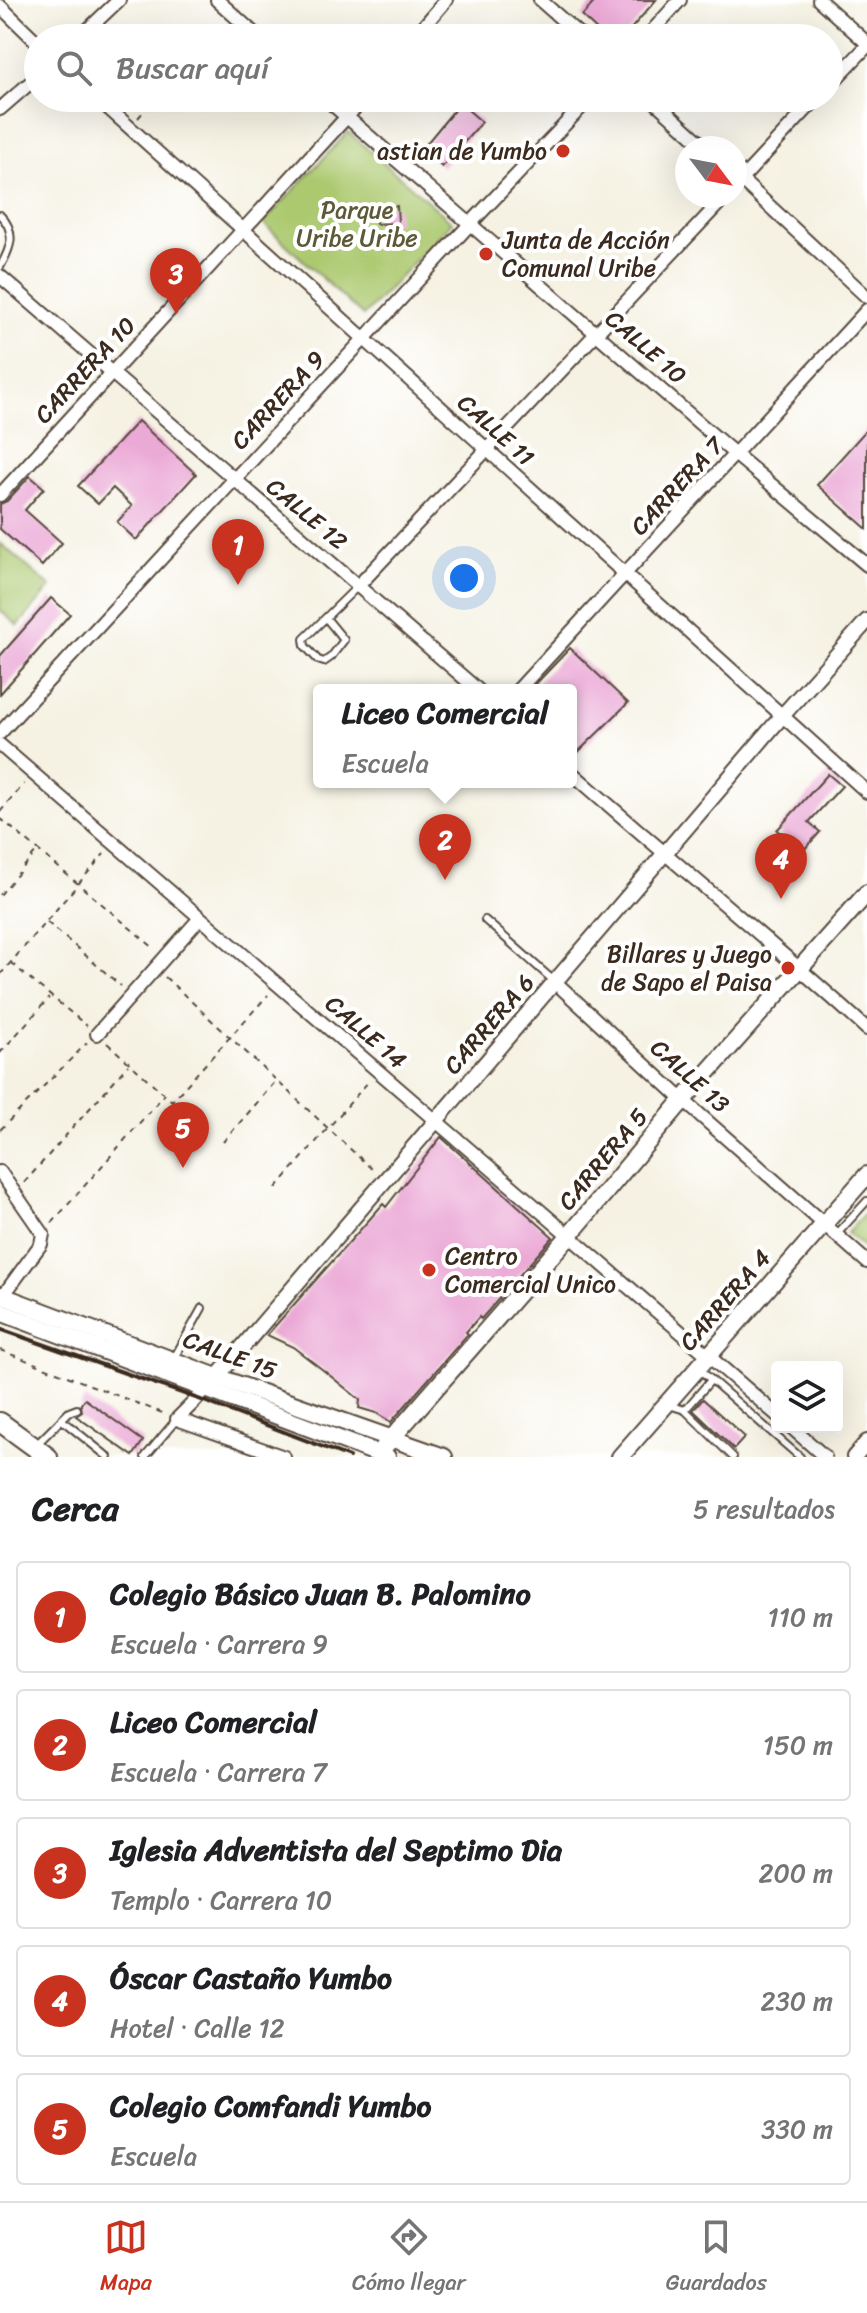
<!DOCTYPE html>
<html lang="es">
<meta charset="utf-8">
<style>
body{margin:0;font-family:Sriracha,sans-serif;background:#f6f6f6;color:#202124}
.controls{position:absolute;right:24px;bottom:24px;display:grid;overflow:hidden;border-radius:8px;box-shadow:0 8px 32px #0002}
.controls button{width:72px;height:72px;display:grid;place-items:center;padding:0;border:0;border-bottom:2px solid #e0e0e0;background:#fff;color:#202124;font:40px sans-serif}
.compass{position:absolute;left:675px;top:136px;width:72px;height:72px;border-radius:50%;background:#fff;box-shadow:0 8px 32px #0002;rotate:122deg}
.you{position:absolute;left:464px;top:578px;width:28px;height:28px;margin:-20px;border:6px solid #fff;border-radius:50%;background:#1a73e8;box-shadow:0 0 0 12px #1a73e833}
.badge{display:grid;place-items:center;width:52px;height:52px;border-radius:50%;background:#c8321e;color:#fff;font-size:26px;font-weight:700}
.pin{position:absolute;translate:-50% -66px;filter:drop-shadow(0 2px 4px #0008)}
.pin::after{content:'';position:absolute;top:42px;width:28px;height:24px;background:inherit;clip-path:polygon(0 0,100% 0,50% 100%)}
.popup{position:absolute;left:313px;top:684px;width:264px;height:104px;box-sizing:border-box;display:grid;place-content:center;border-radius:8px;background:#fff;filter:drop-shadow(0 2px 6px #0005);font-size:26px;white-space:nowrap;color:#757577}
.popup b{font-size:30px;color:#202124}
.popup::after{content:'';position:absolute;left:50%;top:100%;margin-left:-16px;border:16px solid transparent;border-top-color:#fff}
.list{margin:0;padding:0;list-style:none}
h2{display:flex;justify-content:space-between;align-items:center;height:104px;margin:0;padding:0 32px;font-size:34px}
h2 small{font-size:26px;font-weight:400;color:#757577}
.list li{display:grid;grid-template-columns:52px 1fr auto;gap:24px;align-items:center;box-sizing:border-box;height:112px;margin:0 16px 16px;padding:0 16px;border:2px solid #e0e0e0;border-radius:8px}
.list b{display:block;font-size:30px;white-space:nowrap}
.list p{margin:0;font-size:26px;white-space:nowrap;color:#757577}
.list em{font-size:26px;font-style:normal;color:#757577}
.icon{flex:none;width:44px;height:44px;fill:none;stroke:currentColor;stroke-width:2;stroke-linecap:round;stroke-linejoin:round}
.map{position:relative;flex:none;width:867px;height:1457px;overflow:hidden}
.search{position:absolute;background:#fff;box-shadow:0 8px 32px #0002;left:24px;right:24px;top:24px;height:88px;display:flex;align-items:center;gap:20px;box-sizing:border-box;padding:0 28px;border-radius:44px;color:#757577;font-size:30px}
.sheet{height:744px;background:#fff}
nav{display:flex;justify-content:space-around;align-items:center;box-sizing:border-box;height:112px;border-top:2px solid #e0e0e0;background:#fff;font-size:22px;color:#757577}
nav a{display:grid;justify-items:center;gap:4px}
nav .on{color:#c8321e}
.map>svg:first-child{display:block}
.green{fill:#acc970;stroke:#747a47;stroke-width:2}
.building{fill:#eba9d6}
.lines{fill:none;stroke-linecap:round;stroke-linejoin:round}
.service-casing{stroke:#57483c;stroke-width:10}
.minor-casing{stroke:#57483c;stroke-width:16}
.tertiary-casing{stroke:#57483c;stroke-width:18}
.secondary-casing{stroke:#57483c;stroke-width:20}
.primary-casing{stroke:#57483c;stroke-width:22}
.path{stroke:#57483c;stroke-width:2;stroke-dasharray:6 6;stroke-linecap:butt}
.service{stroke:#fff;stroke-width:6}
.minor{stroke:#fff;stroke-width:12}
.tertiary{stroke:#fff;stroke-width:14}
.secondary{stroke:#fff;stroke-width:16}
.primary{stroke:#fff;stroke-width:18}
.rail{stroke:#3b2a1e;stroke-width:4}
.poi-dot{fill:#c8321e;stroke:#fff;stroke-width:3}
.labels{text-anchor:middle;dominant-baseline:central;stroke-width:8;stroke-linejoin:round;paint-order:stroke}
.poi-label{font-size:24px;fill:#3b2a1e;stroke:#fff;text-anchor:end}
.park-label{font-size:24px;fill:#5d5a37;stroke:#fff}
.street-label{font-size:24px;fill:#3b2a1e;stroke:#fff}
</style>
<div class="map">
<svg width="867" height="1457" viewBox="0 0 867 1457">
<rect width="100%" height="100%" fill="#fff"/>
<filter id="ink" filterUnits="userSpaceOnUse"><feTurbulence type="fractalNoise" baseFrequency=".0125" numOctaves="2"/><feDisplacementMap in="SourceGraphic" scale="16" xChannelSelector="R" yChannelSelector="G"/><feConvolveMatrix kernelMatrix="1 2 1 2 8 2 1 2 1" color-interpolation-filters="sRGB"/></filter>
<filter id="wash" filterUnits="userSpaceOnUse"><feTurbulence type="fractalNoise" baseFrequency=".006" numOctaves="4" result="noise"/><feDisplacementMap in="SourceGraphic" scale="32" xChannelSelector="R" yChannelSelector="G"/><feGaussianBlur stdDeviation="1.8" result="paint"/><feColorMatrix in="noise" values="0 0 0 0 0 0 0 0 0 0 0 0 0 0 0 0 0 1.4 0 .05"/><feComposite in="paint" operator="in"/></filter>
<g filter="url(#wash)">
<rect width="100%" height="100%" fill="#f5f2e3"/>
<g class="green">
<path d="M 348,132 L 452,222 L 363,316 L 263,223 Z"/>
<path d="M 0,543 L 51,587 L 18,626 L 0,610 Z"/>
<path d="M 867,1211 L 867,1250 L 847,1233 Z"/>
</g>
<g id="blocks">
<g class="building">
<path d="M 596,0 L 656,0 L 623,38 L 605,38 L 582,16 Z"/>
<path d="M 460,103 L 482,122 L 442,167 L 422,149 Z"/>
<path d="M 397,206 L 398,223 L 376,224 L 375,208 Z"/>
<path d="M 138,421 L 196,474 L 136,540 L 117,522 L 132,506 L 113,488 L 98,504 L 78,486 Z"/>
<path d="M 867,429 L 867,529 L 817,485 Z"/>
<path d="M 30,476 L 44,488 L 25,510 L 62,543 L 42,566 L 0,529 L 0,504 L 7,501 Z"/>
<path d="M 51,598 L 70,614 L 0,694 L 0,656 Z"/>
<path d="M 570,648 L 628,703 L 571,759 L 571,690 L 530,690 Z"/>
<path d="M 828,774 L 842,786 L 809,822 L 820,832 L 801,853 L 777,830 Z"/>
<path d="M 441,1137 L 553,1237 L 481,1319 L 479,1317 L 466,1332 L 468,1334 L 391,1422 L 376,1413 L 359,1408 L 360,1400 L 323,1370 L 293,1347 L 267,1335 L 383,1204 L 386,1207 Z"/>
<path d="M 85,1399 L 143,1441 L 133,1456 L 76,1416 L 82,1412 L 81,1404 Z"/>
<path d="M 703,1399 L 745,1437 L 734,1449 L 693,1410 Z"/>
</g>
</g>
</g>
<g filter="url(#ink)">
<use href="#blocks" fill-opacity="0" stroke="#57483c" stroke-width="2"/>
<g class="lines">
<g class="service-casing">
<g id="service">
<path d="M 0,215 C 17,232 11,248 0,267"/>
<path d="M 326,618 L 344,640 L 331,657 L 324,662 L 318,660 L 305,646 L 304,639 L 358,586"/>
<path d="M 485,920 L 555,982"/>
<path d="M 837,1234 L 867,1201"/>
<path d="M 173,1360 L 202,1308"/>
<path d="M 700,1370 L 800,1457"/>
<path d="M 669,1405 L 685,1410 L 733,1457"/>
<path d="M 685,1410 L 711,1380"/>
<path d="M 62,1420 L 108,1457"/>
<path d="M 36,1445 L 69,1412 L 77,1409"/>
<path d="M 145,1457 L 177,1419"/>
</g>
</g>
<g class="minor-casing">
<g id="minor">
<path d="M 217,0 L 259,38"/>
<path d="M 540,0 L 583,38"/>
<path d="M 819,0 L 867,43"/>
<path d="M 0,6 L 38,43"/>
<path d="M 79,38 L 119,0"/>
<path d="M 414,38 L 446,0"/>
<path d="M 646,38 L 680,0"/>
<path d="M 829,86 L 867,46"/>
<path d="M 97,98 L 867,792"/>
<path d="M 325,98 L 736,455 L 867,565"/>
<path d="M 651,98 L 706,148"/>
<path d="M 0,109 L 38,76"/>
<path d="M 735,174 L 867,297"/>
<path d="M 735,186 L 817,98"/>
<path d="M 0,276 L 478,690"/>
<path d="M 0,495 L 364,98"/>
<path d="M 358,586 L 726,196"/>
<path d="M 518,690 L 867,310"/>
<path d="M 0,733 L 471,223 L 590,98"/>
<path d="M 0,745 L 777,1415"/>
<path d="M 571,772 C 669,859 771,941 867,1029"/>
<path d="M 555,982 L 683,1100 L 867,1262"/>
<path d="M 97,1034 L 200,918"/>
<path d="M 0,1172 L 43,1234 L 41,1244 L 0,1300"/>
<path d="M 206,1390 L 177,1419 L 284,1457"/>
<path d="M 791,1427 L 825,1457"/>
</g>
</g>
<g class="tertiary-casing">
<g id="tertiary">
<path d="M 210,1385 L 783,715 L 867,621"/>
<path d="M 854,1457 L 867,1442"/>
</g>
</g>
<g class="secondary-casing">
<g id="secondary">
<path d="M 0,1295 L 217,1377 L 444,1457"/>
<path d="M 0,1312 L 387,1457"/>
<path d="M 378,1454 L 568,1237 L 683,1100 L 867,893"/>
<path d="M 620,1457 L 867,1175"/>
</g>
</g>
<g class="primary-casing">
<path id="primary" d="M 0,1422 L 48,1457"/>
</g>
<g class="path">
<path d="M 138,118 L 155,98"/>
<path d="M 0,812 L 24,784"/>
<path d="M 0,818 L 155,949"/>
<path d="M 0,895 L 37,851"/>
<path d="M 47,922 L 121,986"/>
<path d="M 11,963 L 87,1026"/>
<path d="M 0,975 L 104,854"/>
<path d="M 165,977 L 374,1171"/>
<path d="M 107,1043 L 172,1101 L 268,995"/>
<path d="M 0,1053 L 49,998"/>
<path d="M 0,1130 L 87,1043"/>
<path d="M 223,1142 L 275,1082"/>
<path d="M 24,1183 L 128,1065"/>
<path d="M 276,1188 L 369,1081"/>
<path d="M 52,1223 L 164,1095"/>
<path d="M 0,1350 L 165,1414"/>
</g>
<use href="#service" class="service"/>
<use href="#minor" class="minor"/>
<use href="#tertiary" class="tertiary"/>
<use href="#secondary" class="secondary"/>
<use href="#primary" class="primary"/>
<path class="rail" d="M 0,1329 L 196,1398 L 349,1457"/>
</g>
</g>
<g class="poi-dot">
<circle cx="563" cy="151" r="8"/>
<circle cx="486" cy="254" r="8"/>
<circle cx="788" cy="968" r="8"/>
<circle cx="429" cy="1270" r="8"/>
</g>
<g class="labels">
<g class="poi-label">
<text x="547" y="151">astian de Yumbo</text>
<text x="502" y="240" text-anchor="start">Junta de Acción<tspan x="502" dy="28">Comunal Uribe</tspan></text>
<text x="772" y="954">Billares y Juego<tspan x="772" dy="28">de Sapo el Paisa</tspan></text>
<text x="445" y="1256" text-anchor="start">Centro<tspan x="445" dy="28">Comercial Unico</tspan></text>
</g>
<g class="park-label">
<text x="357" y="210">Parque<tspan x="357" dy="28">Uribe Uribe</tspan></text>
</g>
<g class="street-label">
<text transform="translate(646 347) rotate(41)">CALLE 10</text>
<text transform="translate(85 370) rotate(-47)">CARRERA 10</text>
<text transform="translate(278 400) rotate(-47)">CARRERA 9</text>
<text transform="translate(496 430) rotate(42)">CALLE 11</text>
<text transform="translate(677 486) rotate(-47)">CARRERA 7</text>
<text transform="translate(307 514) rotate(40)">CALLE 12</text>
<text transform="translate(489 1024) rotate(-49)">CARRERA 6</text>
<text transform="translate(366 1032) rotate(41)">CALLE 14</text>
<text transform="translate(690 1076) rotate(42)">CALLE 13</text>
<text transform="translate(603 1159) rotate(-50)">CARRERA 5</text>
<text transform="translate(725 1300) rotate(-49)">CARRERA 4</text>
<text transform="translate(230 1355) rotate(20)">CALLE 15</text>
</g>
</g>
</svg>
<div class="controls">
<button><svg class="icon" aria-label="layers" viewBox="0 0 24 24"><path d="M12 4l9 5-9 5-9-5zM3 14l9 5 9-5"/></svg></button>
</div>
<svg class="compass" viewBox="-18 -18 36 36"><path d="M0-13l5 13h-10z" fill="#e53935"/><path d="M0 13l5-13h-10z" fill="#757577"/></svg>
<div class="you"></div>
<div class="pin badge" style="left:238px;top:585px">1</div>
<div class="pin badge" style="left:445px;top:880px">2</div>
<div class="popup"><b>Liceo Comercial</b>Escuela</div>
<div class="pin badge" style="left:176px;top:314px">3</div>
<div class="pin badge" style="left:781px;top:899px">4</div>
<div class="pin badge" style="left:183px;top:1168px">5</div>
<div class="search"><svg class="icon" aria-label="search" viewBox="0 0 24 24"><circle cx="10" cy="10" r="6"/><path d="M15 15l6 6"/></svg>Buscar aquí</div>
</div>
<section class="sheet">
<h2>Cerca<small>5 resultados</small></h2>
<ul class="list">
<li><span class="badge">1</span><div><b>Colegio Básico Juan B. Palomino</b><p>Escuela · Carrera 9</p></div><em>110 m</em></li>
<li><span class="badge">2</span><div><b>Liceo Comercial</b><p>Escuela · Carrera 7</p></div><em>150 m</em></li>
<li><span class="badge">3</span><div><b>Iglesia Adventista del Septimo Dia</b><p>Templo · Carrera 10</p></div><em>200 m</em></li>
<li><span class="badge">4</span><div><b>Óscar Castaño Yumbo</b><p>Hotel · Calle 12</p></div><em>230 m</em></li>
<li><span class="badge">5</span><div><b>Colegio Comfandi Yumbo</b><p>Escuela</p></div><em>330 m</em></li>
</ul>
</section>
<nav>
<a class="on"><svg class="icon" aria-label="map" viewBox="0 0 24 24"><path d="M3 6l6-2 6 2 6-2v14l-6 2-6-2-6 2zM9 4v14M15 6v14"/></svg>Mapa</a>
<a><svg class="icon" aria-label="directions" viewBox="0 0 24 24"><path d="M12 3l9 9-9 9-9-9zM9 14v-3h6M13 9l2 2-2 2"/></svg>Cómo llegar</a>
<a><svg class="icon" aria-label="saved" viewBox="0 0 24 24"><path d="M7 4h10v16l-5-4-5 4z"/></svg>Guardados</a>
</nav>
